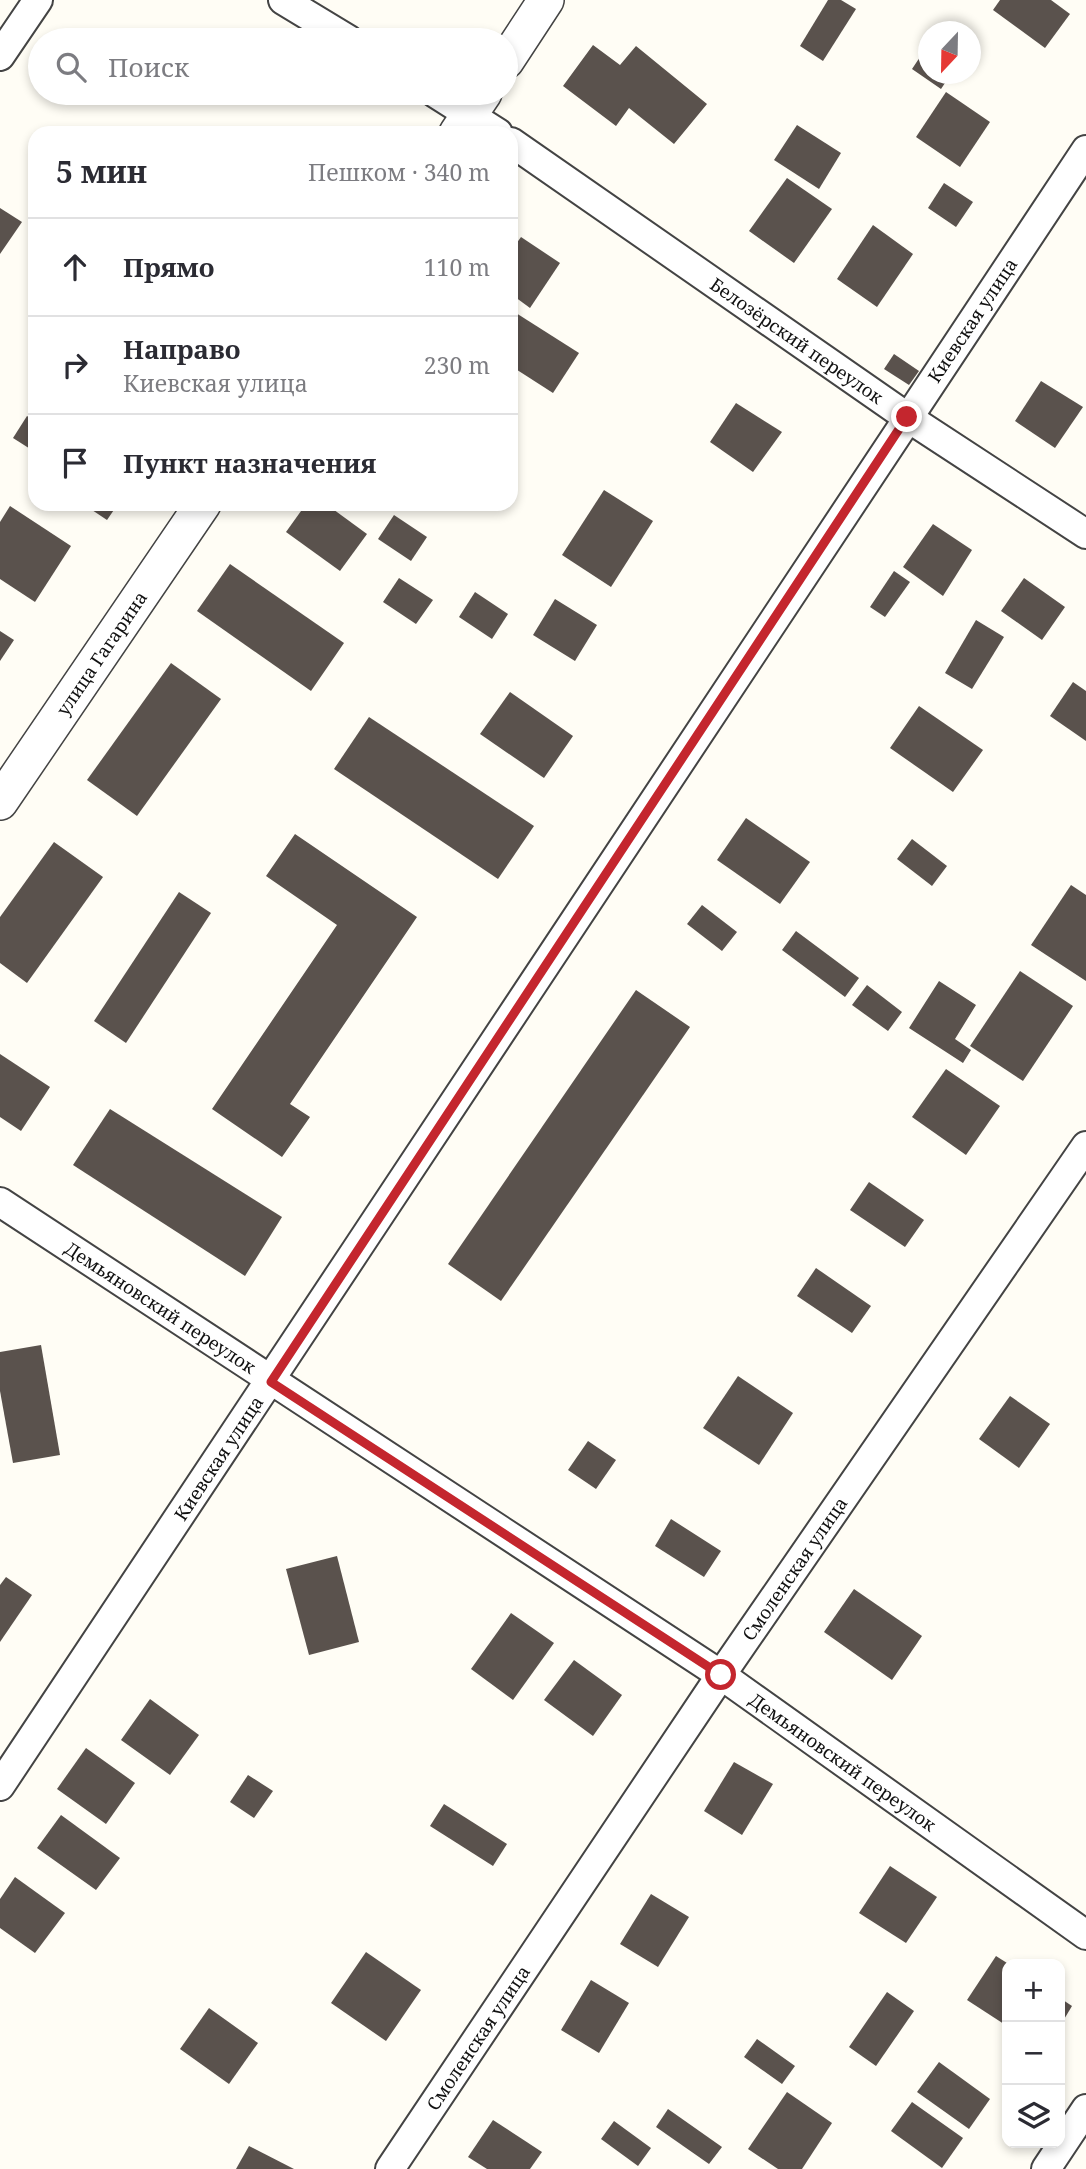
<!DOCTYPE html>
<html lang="ru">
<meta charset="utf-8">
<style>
body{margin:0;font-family:"Noto Serif",serif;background:#f7f7f7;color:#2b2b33}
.controls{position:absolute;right:21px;bottom:21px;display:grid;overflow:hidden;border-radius:14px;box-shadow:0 4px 10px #0003}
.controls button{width:63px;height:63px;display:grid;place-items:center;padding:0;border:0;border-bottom:2px solid #e1e1e2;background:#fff;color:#2b2b33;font:35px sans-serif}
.compass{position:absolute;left:918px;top:21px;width:63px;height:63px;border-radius:50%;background:#fff;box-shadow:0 4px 10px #0003;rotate:202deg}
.stop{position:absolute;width:21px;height:21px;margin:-16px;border:5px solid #c4262e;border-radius:50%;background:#fff}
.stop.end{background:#c4262e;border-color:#fff;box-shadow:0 2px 7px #0008}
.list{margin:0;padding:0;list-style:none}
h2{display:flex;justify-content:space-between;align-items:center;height:91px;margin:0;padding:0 28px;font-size:30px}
h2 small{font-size:23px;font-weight:400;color:#7c7c81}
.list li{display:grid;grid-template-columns:46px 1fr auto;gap:21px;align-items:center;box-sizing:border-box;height:98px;padding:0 28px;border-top:2px solid #e1e1e2}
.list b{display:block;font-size:26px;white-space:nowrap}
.list p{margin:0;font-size:23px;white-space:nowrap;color:#7c7c81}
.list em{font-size:23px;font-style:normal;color:#7c7c81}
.icon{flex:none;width:38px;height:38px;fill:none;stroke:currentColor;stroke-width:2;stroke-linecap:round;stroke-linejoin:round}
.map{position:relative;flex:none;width:1086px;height:2169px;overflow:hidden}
.search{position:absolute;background:#fff;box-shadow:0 4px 10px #0003;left:28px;top:28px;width:490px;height:77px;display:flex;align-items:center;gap:18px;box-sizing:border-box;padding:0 24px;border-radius:38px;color:#7c7c81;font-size:26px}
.panel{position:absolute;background:#fff;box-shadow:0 4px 10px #0003;left:28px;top:126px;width:490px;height:385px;border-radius:21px}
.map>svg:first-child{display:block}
.building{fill:#5a524d}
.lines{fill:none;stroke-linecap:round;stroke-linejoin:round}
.minor-casing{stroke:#444;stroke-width:32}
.tertiary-casing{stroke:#444;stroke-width:38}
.minor{stroke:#fff;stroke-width:28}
.tertiary{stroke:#fff;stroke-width:35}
.route{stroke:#c4262e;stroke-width:9}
.labels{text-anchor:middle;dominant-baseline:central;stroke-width:7;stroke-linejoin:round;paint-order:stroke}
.street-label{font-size:18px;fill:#111;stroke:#fff}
</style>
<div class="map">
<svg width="1086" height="2169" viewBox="0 0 1086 2169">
<rect width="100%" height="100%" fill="#fffdf5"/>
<g class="building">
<path d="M 828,0 L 841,0 L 856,9 L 823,61 L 800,46 Z"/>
<path d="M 1000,0 L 1051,0 L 1070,14 L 1045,48 L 993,10 Z"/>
<path d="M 593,45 L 620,65 L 636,46 L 707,104 L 674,144 L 629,108 L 616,126 L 563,86 Z"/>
<path d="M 928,45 L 928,74 L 951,74 L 941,89 L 912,69 Z"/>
<path d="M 946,92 L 990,122 L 960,167 L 916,137 Z"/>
<path d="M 797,125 L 841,153 L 819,189 L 774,160 Z"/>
<path d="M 787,178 L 832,209 L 794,263 L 749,231 Z"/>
<path d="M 944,183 L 973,202 L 956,227 L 928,208 Z"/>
<path d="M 0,208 L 22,222 L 0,254 Z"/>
<path d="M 873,225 L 913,254 L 877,307 L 837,279 Z"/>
<path d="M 521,237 L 560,263 L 530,308 L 511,294 L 511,251 Z"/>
<path d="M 516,313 L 579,353 L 553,393 L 511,366 L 511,320 Z"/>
<path d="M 894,354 L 919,371 L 909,385 L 884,369 Z"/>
<path d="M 1041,381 L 1083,407 L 1055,448 L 1015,421 Z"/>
<path d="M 736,403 L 782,432 L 753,472 L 710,442 Z"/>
<path d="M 27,416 L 35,421 L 35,452 L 13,438 Z"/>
<path d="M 604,490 L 653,521 L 611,587 L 562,555 Z"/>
<path d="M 83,504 L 118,504 L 107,520 Z"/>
<path d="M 306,504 L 326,504 L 367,534 L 340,571 L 286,532 Z"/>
<path d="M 10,506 L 71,546 L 35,602 L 0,579 L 0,522 Z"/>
<path d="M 394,515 L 427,537 L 411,561 L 378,539 Z"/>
<path d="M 933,524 L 972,550 L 943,596 L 903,567 Z"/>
<path d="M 230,564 L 344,643 L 311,691 L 197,611 Z"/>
<path d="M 894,571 L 910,582 L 885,617 L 870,607 Z"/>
<path d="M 399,578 L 433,600 L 416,624 L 383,602 Z"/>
<path d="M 1024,578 L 1065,607 L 1042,640 L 1001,611 Z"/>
<path d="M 475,592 L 508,614 L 492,639 L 459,617 Z"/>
<path d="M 555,599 L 597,625 L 575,661 L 533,635 Z"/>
<path d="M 976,620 L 1004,637 L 972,689 L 945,673 Z"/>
<path d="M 0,631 L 14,640 L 0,661 Z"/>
<path d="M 171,663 L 221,699 L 137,816 L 87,780 Z"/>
<path d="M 1073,682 L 1086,691 L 1086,741 L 1050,716 Z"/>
<path d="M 510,692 L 573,736 L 544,778 L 480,734 Z"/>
<path d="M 919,706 L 983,750 L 953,792 L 890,748 Z"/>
<path d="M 369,717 L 534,826 L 498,879 L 334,769 Z"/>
<path d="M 746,818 L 810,862 L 780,904 L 717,860 Z"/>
<path d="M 295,834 L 417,917 L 290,1104 L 310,1117 L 282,1157 L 212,1109 L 337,925 L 266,876 Z"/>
<path d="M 912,839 L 947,866 L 932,886 L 897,859 Z"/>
<path d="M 54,842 L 103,877 L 27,983 L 0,963 L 0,917 Z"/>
<path d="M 1071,885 L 1086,895 L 1086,981 L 1031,945 Z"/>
<path d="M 179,892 L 211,913 L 126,1043 L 94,1021 Z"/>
<path d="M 702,905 L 737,932 L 722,951 L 687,924 Z"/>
<path d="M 796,931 L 859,978 L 845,997 L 782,950 Z"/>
<path d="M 1020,971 L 1073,1006 L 1023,1081 L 970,1046 Z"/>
<path d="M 939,981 L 976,1005 L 955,1039 L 971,1050 L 963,1063 L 909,1028 Z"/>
<path d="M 867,985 L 902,1012 L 888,1031 L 852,1005 Z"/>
<path d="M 636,990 L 690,1027 L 501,1301 L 448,1264 Z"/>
<path d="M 0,1054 L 50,1087 L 21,1131 L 0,1117 Z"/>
<path d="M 946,1069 L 1000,1106 L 966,1155 L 912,1117 Z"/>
<path d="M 110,1109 L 282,1217 L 245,1276 L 73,1165 Z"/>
<path d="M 869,1182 L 924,1220 L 905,1247 L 850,1210 Z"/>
<path d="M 816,1268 L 871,1306 L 852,1333 L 797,1296 Z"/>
<path d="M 41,1345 L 60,1455 L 13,1463 L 0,1391 L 0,1352 Z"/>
<path d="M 738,1376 L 793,1413 L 759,1465 L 703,1428 Z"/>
<path d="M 1010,1396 L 1050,1424 L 1019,1468 L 979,1439 Z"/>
<path d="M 588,1441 L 616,1460 L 596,1489 L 568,1470 Z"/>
<path d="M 671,1519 L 721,1551 L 704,1577 L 655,1546 Z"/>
<path d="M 337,1556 L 359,1642 L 309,1655 L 286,1569 Z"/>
<path d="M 6,1577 L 32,1595 L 0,1642 L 0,1585 Z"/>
<path d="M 854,1589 L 922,1636 L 892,1680 L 824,1632 Z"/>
<path d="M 511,1613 L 554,1643 L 513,1700 L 471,1669 Z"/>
<path d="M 574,1660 L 622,1695 L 593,1736 L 544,1700 Z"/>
<path d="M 150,1699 L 199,1735 L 170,1775 L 121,1740 Z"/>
<path d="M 86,1748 L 135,1783 L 106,1824 L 57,1789 Z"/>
<path d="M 734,1762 L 773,1784 L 742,1835 L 704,1811 Z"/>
<path d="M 248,1775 L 273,1791 L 254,1818 L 230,1802 Z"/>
<path d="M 444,1804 L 507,1844 L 493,1866 L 430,1826 Z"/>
<path d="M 61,1815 L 120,1858 L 96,1890 L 37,1848 Z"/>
<path d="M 890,1866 L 937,1897 L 906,1943 L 859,1913 Z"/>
<path d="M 15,1877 L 65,1913 L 35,1953 L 0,1928 L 0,1899 Z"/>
<path d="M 651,1894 L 689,1917 L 658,1967 L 620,1944 Z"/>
<path d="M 366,1952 L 421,1990 L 386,2041 L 331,2003 Z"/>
<path d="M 996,1956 L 1007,1963 L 1007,2026 L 967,2000 Z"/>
<path d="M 591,1980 L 629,2003 L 599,2053 L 561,2030 Z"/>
<path d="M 887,1992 L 914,2011 L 876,2066 L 849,2047 Z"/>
<path d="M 1060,1998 L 1072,2006 L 1060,2026 Z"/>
<path d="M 209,2008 L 258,2043 L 229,2084 L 180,2049 Z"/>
<path d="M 757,2039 L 795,2066 L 782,2084 L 744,2057 Z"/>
<path d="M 939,2062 L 990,2099 L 969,2129 L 917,2092 Z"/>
<path d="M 787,2092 L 832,2123 L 802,2169 L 778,2169 L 748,2149 Z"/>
<path d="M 912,2102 L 963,2138 L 942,2168 L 891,2131 Z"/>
<path d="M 668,2109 L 722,2147 L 709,2164 L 656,2127 Z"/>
<path d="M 493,2120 L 542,2152 L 530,2169 L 487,2169 L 468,2157 Z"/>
<path d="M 614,2121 L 651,2148 L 638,2166 L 601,2139 Z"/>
<path d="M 249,2146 L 294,2169 L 236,2169 Z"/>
</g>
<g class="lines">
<g class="minor-casing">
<g id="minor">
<path d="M 283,0 L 349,40"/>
<path d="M 0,56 L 38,0"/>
<path d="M 435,93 L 498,133"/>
<path id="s1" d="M 511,142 L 907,417 L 1086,534"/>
<path id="s2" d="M 0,1202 L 721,1675 L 1086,1935"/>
<path id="s3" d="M 0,1786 C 364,1242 721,694 1086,150"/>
<path id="s4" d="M 390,2169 L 721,1675 L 1086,1146"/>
<path d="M 1046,2169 L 1086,2109"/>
</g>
</g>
<g class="tertiary-casing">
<g id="tertiary">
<path d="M 506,61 L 546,0"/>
<path d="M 457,133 L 484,93"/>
<path id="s5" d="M 0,802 L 203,504"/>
</g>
</g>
<use href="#minor" class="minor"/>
<use href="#tertiary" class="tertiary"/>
</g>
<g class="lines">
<path class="route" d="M 721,1675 L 271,1382 L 907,417"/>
</g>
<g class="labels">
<g class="street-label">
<text stroke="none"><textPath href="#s3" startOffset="1759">Киевская улица</textPath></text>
<text stroke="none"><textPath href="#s1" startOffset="348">Белозёрский переулок</textPath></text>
<text stroke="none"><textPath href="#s5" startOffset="180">улица Гагарина</textPath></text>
<text stroke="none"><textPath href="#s2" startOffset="192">Демьяновский переулок</textPath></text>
<text stroke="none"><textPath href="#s3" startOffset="394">Киевская улица</textPath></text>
<text stroke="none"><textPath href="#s4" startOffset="724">Смоленская улица</textPath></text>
<text stroke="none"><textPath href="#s2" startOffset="1012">Демьяновский переулок</textPath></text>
<text stroke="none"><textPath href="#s4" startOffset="158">Смоленская улица</textPath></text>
</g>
</g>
</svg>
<div class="controls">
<button>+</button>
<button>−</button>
<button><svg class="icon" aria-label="layers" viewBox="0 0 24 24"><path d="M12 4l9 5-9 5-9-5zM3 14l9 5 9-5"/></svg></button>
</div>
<svg class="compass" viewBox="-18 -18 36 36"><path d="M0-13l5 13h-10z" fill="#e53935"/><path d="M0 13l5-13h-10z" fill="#7c7c81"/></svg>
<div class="stop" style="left:721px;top:1675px"></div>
<div class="stop end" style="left:907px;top:417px"></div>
<div class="search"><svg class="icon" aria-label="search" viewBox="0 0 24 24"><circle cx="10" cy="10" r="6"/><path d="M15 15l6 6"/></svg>Поиск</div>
<section class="panel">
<h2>5 мин<small>Пешком · 340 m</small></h2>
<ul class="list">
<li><svg class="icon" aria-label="ahead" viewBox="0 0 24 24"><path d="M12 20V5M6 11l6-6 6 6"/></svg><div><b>Прямо</b></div><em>110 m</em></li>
<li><svg class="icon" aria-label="right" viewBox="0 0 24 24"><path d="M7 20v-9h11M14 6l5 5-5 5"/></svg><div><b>Направо</b><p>Киевская улица</p></div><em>230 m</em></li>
<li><svg class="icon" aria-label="arrive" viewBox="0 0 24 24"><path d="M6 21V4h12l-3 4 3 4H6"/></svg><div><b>Пункт назначения</b></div></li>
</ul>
</section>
</div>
